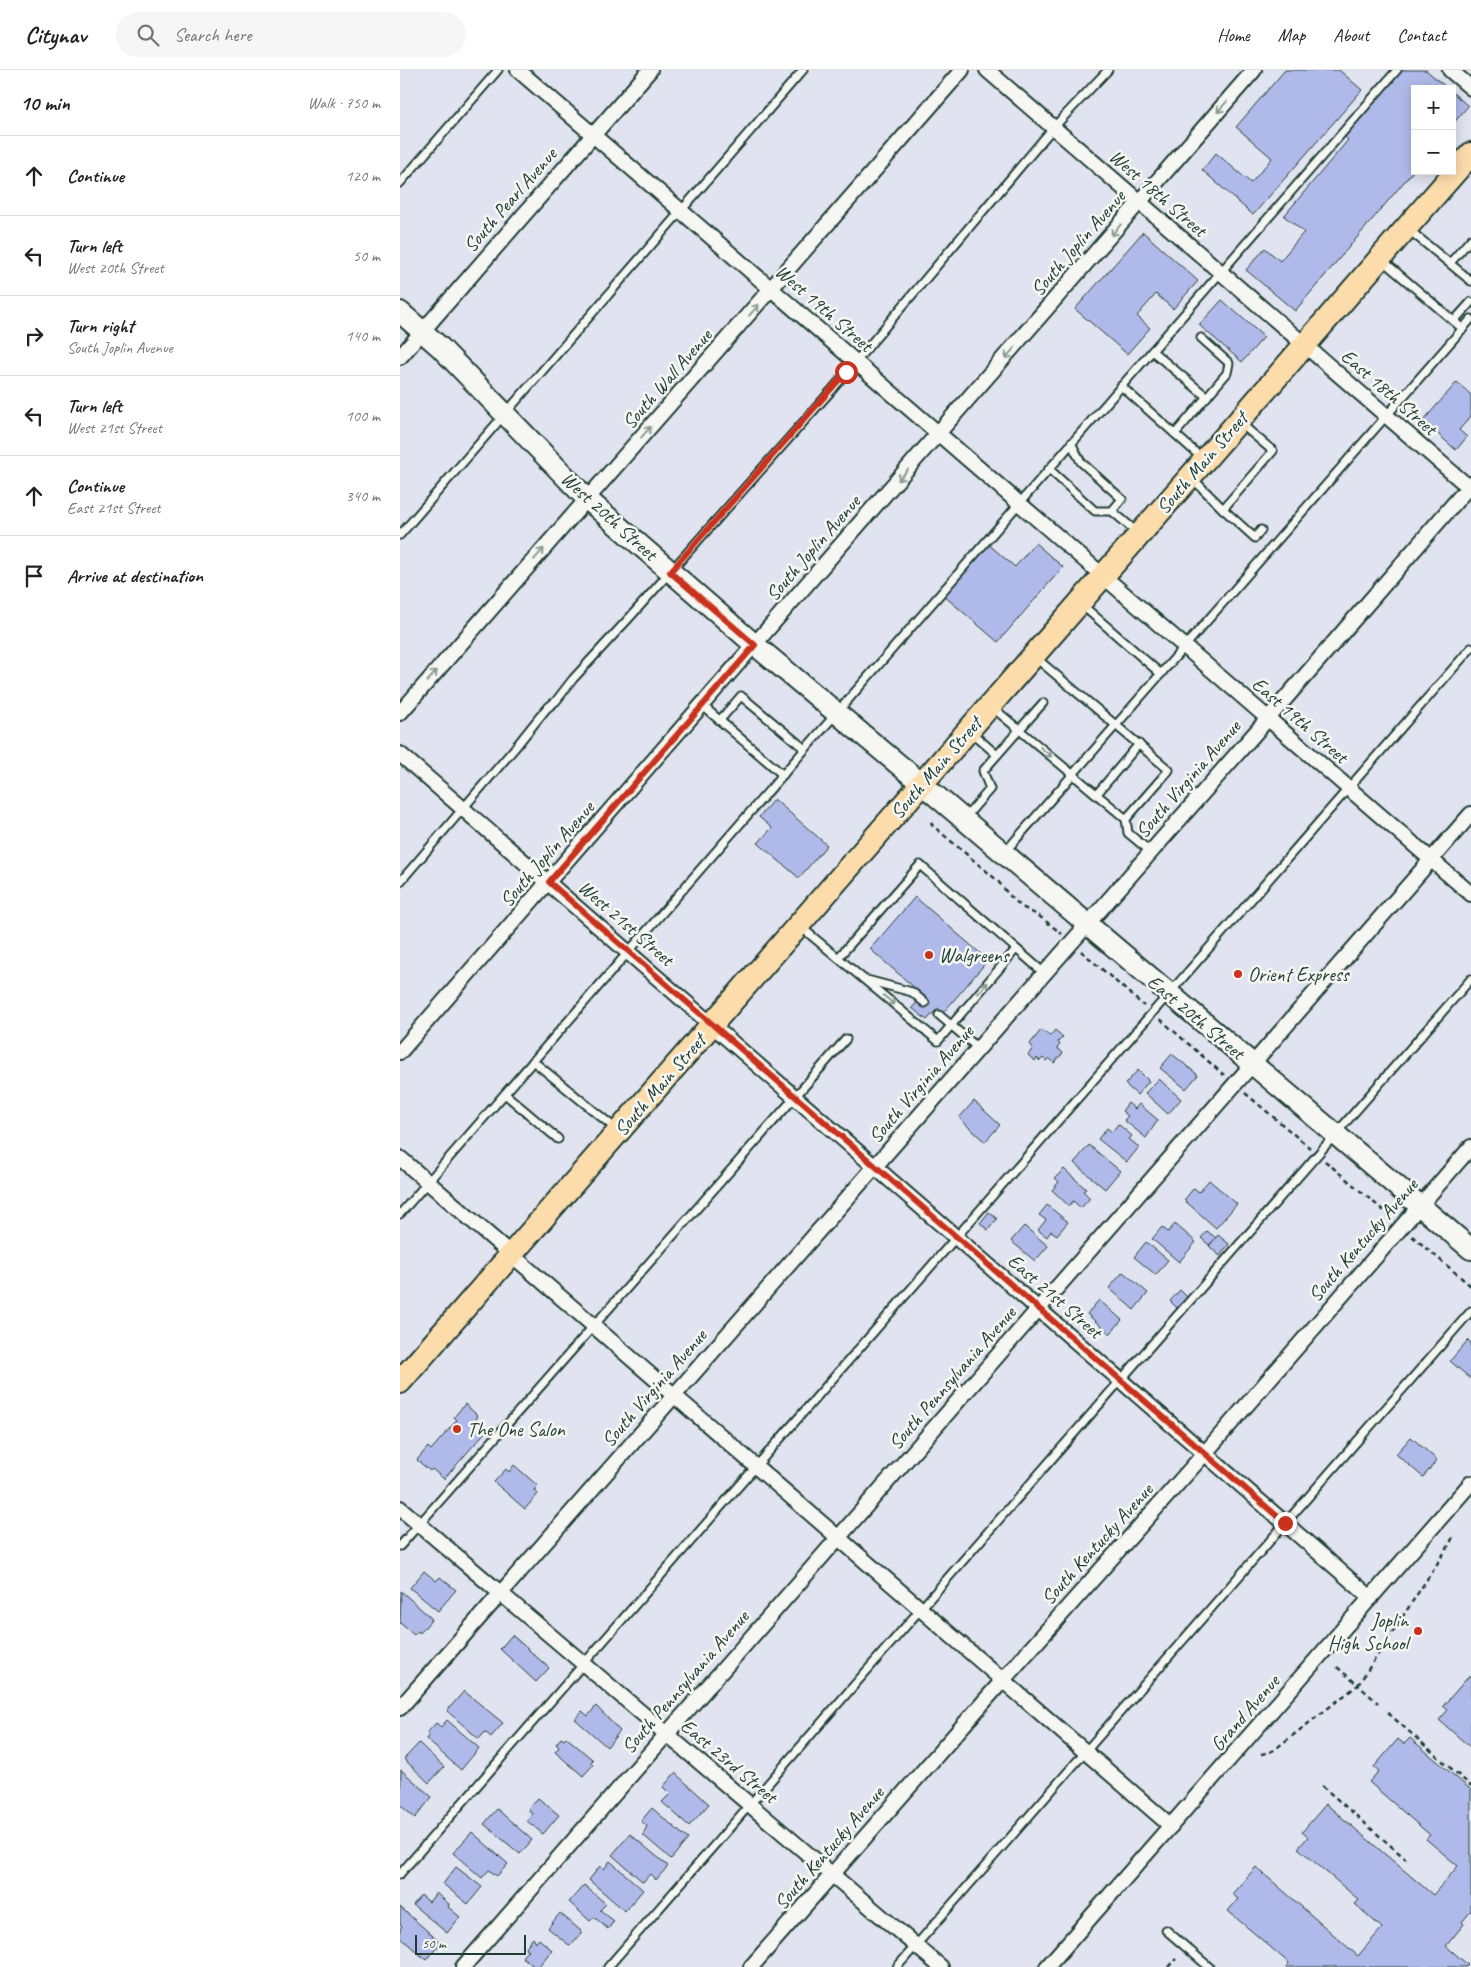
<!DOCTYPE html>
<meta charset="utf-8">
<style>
body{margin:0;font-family:Caveat,sans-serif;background:#f6f6f6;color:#222}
.controls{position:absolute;right:15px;top:15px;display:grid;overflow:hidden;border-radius:0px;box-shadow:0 2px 12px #0003}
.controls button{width:45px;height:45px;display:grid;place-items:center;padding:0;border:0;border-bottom:1px solid #e0e0e0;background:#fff;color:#222;font:25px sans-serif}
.scale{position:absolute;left:15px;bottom:12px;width:111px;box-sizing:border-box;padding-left:5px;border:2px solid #1f3d34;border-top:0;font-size:14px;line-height:18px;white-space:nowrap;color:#1f3d34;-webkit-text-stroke:4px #f6f6f2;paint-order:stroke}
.stop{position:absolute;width:15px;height:15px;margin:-11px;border:4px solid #c8321e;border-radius:50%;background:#fff}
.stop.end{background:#c8321e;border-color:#fff;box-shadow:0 1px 5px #0008}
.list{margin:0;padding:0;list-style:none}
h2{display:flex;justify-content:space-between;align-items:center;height:65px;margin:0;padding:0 20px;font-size:21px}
h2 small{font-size:16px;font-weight:400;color:#767676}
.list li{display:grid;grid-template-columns:32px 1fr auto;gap:15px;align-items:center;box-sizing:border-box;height:80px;padding:0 20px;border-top:1px solid #e0e0e0}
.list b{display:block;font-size:19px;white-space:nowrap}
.list p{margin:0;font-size:16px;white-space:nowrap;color:#767676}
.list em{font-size:16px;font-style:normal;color:#767676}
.icon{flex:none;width:28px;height:28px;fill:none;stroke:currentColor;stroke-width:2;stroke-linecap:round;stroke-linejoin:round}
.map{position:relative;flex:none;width:1071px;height:1897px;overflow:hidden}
header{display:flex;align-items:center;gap:30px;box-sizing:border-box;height:70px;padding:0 25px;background:#fff;border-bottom:1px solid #e0e0e0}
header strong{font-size:24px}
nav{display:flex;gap:28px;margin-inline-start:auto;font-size:18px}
.search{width:350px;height:45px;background:#f6f6f6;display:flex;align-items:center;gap:12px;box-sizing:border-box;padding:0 18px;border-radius:28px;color:#767676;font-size:19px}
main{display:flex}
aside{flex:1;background:#fff}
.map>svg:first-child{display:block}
.building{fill:#b0baea;stroke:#1f3d34}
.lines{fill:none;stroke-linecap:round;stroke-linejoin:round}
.service-casing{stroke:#1f3d34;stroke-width:11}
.minor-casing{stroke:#1f3d34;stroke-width:18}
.secondary-casing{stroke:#1f3d34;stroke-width:24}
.primary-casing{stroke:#1f3d34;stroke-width:26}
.path{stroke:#1f3d34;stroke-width:2.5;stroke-dasharray:5 4;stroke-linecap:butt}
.service{stroke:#f6f6f2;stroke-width:7}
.minor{stroke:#f6f6f2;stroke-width:14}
.secondary{stroke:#f6f6f2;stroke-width:20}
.primary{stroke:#fddcac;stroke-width:22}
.oneway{stroke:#8a9a93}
.route{stroke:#c8321e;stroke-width:6}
.poi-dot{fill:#c8321e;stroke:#f6f6f2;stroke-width:2}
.labels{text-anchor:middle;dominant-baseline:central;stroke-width:5;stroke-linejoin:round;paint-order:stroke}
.street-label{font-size:20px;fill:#1f3d34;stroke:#f6f6f2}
.poi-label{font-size:20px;fill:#1f3d34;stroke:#f6f6f2;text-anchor:start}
</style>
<header>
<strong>Citynav</strong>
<div class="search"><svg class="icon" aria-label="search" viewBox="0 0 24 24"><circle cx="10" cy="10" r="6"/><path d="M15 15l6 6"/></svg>Search here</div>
<nav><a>Home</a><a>Map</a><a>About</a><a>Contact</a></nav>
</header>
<main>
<aside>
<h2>10 min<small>Walk · 750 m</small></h2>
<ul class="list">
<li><svg class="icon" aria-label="ahead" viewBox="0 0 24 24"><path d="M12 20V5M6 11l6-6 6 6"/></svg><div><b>Continue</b></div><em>120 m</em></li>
<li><svg class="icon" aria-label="left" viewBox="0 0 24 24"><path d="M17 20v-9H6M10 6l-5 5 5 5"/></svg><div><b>Turn left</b><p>West 20th Street</p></div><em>50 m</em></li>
<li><svg class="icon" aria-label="right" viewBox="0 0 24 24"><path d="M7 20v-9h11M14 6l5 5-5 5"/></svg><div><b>Turn right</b><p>South Joplin Avenue</p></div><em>140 m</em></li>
<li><svg class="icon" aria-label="left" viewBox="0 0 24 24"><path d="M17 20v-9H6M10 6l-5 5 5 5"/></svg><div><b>Turn left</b><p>West 21st Street</p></div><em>100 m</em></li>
<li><svg class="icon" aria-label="ahead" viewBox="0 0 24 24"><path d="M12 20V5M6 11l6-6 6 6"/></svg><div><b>Continue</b><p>East 21st Street</p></div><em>340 m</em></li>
<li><svg class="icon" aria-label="arrive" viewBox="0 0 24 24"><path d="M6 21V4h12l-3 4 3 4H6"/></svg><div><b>Arrive at destination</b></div></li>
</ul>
</aside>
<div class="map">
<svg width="1071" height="1897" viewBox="0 0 1071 1897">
<rect width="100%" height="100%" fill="#e1e4f0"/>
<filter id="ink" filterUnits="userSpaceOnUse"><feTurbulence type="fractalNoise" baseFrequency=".02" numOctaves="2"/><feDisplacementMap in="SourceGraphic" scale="10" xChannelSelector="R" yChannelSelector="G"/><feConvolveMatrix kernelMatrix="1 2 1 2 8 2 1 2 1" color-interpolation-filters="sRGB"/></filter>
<g filter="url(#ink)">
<g class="building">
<path d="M 885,0 L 939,0 L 962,20 L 853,145 L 802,100 L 816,83 L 851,113 L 872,88 L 836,57 Z"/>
<path d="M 1001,0 L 1026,0 L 1048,19 L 1015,19 L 1015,99 L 895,241 L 846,200 L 865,178 L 880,191 L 904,162 L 884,146 L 948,70 L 945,67 Z"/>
<path d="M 1052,22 L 1068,36 L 1052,55 Z"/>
<path d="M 743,162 L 798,211 L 773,239 L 756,224 L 737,246 L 750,258 L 727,284 L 675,239 Z"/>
<path d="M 822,230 L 864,267 L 842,292 L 799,255 Z"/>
<path d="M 1057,312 L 1071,325 L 1071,346 L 1059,360 L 1067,367 L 1056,380 L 1023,351 Z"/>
<path d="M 587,473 L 615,497 L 635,473 L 663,497 L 598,572 L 543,525 Z"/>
<path d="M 374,729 L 427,775 L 399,808 L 358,773 L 372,758 L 359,747 Z"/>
<path d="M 515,827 L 588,890 L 543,943 L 538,938 L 527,950 L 512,938 L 523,925 L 470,879 Z"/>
<path d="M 641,960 L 650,966 L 655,960 L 663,967 L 658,972 L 660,975 L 657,978 L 663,983 L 654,993 L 649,988 L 646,991 L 643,988 L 640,991 L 637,988 L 635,991 L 628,985 L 633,978 L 630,974 Z"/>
<path d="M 772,984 L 798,1005 L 786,1019 L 760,998 Z"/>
<path d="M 738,1000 L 749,1011 L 737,1025 L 725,1014 Z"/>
<path d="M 759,1009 L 781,1029 L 768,1044 L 745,1023 Z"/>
<path d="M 574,1031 L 600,1055 L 585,1072 L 559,1048 Z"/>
<path d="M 728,1033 L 735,1039 L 739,1034 L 758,1050 L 746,1068 L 724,1050 L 728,1046 L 722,1041 Z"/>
<path d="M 718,1054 L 732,1066 L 729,1069 L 739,1077 L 727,1092 L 698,1069 L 707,1058 L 712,1062 Z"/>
<path d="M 689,1075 L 720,1101 L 705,1119 L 674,1093 Z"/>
<path d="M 664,1099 L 686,1119 L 683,1121 L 690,1128 L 681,1138 L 673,1131 L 669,1136 L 652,1120 L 659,1112 L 655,1108 Z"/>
<path d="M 809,1110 L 837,1134 L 816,1158 L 784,1130 L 794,1118 L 799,1122 Z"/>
<path d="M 647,1135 L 668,1152 L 657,1165 L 651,1161 L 647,1167 L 638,1160 L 646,1150 L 639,1145 Z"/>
<path d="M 589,1142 L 597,1149 L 588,1160 L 580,1153 Z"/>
<path d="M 775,1154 L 796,1172 L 779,1192 L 752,1169 L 762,1157 L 768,1162 Z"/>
<path d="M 624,1156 L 648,1176 L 635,1191 L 611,1171 Z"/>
<path d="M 807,1161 L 816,1168 L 809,1175 L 801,1168 Z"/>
<path d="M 818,1165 L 829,1174 L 820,1186 L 809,1176 Z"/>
<path d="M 746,1172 L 768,1190 L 756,1205 L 734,1187 Z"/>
<path d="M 723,1202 L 748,1223 L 734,1240 L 709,1218 Z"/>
<path d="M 780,1220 L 787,1227 L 777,1238 L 770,1231 Z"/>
<path d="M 699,1230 L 722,1250 L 710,1264 L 687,1244 Z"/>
<path d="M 1068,1270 L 1071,1273 L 1071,1309 L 1050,1291 Z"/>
<path d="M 65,1334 L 78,1346 L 76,1349 L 88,1359 L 44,1409 L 32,1399 L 30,1401 L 17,1390 L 28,1377 L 31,1380 L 57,1350 L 54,1347 Z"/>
<path d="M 1011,1367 L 1037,1390 L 1023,1407 L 996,1384 Z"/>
<path d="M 114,1395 L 138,1416 L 134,1420 L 138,1424 L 125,1439 L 94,1412 L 106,1399 L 109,1402 Z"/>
<path d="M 24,1501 L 36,1511 L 40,1507 L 56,1520 L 38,1541 L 10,1518 Z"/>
<path d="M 1,1521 L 32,1549 L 20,1563 L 18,1561 L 14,1565 L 0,1553 Z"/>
<path d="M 112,1565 L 149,1598 L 136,1612 L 100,1579 Z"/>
<path d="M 1069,1606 L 1071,1608 L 1071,1678 L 1039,1650 L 1048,1640 L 1043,1636 Z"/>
<path d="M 64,1621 L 103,1653 L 91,1667 L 85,1662 L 79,1669 L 47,1641 Z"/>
<path d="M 196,1636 L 220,1661 L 207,1677 L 175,1649 L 182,1641 L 188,1646 Z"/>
<path d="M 47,1650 L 79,1678 L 61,1700 L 26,1669 L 29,1665 L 27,1663 L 36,1653 L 41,1657 Z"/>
<path d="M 166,1667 L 193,1690 L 190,1693 L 193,1695 L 183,1706 L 155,1682 L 159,1677 L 156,1674 L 161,1668 L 164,1670 Z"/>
<path d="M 1010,1668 L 1071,1720 L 1071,1841 L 1062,1852 L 1064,1854 L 1046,1876 L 1068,1895 L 1066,1897 L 886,1897 L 889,1893 L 828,1841 L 838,1829 L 832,1824 L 856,1797 L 958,1886 L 982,1858 L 955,1834 L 959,1830 L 898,1778 L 908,1767 L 902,1762 L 926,1734 L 1033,1825 L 1058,1796 L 1026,1769 L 1030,1765 L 969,1712 L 979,1701 L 974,1697 L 998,1669 L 1004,1674 Z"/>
<path d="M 19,1673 L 44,1697 L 29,1713 L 4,1689 Z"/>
<path d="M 1,1700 L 32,1727 L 15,1748 L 0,1735 Z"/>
<path d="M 275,1703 L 309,1734 L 289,1756 L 262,1732 L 270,1724 L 263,1717 Z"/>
<path d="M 138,1728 L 159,1745 L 143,1764 L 127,1751 L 132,1744 L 128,1739 Z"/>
<path d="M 252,1738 L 288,1769 L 271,1789 L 243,1765 L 247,1756 L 241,1751 Z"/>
<path d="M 97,1739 L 132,1770 L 120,1784 L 84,1754 Z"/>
<path d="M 72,1762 L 108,1794 L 97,1806 L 89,1800 L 82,1808 L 53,1783 Z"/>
<path d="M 230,1764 L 268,1796 L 256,1810 L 250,1804 L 243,1812 L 212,1785 Z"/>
<path d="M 210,1791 L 243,1820 L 225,1841 L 189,1810 L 200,1796 L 204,1799 Z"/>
<path d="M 56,1797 L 82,1817 L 68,1834 L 43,1814 Z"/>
<path d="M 184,1815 L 206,1834 L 200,1840 L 214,1851 L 208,1859 L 194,1847 L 190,1851 L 169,1832 Z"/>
<path d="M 36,1823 L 49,1834 L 48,1837 L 60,1847 L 47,1863 L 13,1835 L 21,1825 L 29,1832 Z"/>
<path d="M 0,1837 L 41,1873 L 26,1890 L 0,1867 L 0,1859 L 2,1856 L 0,1854 Z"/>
<path d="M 160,1843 L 182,1862 L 170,1876 L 148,1858 Z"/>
<path d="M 133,1868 L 136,1873 L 139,1869 L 152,1880 L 138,1897 L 135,1897 L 122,1887 L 128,1880 L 125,1878 Z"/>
</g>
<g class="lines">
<g class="service-casing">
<g id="service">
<path d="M 0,113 L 98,0"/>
<path d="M 1008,159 L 1071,211"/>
<path d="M 982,190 L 1063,259"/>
<path d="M 1050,193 L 1071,169"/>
<path d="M 1054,251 L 1071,232"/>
<path d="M 752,281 L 807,327"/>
<path d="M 721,316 L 775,364 L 827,303 L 829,293 L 801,268"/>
<path d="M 775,364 L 803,389"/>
<path d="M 671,373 L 681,392 L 722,429 L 712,441"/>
<path d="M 649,399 L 695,441 L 712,441 L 738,463"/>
<path d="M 792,408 L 823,439 L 873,381 L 840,353"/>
<path d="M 823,439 L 855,468 L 861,460"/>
<path d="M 0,465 L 403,0"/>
<path d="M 682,535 L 761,604"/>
<path d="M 636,588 L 769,700 L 726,749 L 728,763 L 751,782"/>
<path d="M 303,636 L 383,705"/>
<path d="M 592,637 L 726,749"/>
<path d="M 320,650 L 341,626 L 405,679"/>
<path d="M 571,662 L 597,685"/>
<path d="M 696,725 L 739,674"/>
<path d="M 564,749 L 590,719 L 583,701 L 643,633"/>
<path d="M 605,782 L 1071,249"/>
<path d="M 0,812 L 114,679 L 146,639 L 156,631 L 173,609 L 231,546 L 431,321 L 653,58 L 708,0"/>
<path d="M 401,857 L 538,971 L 616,879"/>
<path d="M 438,888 L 520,795 L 644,903"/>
<path d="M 467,910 L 512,922 L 525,933"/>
<path d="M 539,945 L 578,978"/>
<path d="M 133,991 L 216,1059"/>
<path d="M 105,1024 L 158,1069"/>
<path d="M 0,1144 L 997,0"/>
<path d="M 0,1476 L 446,969"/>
<path d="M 0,1804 L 1071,578"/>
<path d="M 766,1860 L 809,1897"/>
<path d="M 208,1897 L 1071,909"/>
<path d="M 497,1897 L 1071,1241"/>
</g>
</g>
<g class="minor-casing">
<g id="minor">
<path d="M 118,0 L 1071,824"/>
<path d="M 587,0 L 1071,419"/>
<path d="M 1050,0 L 1071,18"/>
<path d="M 0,287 L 250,0"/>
<path d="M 0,643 L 562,0"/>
<path d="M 0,684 L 971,1528"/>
<path d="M 0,982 L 854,0"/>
<path d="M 0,1088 L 771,1756"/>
<path d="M 0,1438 L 541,1897"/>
<path d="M 0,1638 L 878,637 L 1071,414"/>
<path d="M 63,1897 L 1071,744"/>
<path d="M 351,1897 L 603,1610 L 805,1383 L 1071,1077"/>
<path d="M 647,1897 L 1071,1413"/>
</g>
</g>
<g class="secondary-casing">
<path id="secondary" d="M 0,242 L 40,277 L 187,429 L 355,575 L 522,714 L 1071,1179"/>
</g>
<g class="primary-casing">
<path id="primary" d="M 0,1312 L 703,506 C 827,366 948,224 1071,84"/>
</g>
<g class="path">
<path d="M 531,752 L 532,755 L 598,811 L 608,824 L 622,837 L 639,846 L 662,864"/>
<path d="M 681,881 L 744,936"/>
<path d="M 760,949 L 824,1005"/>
<path d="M 845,1023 L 910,1078"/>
<path d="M 925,1091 L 991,1147"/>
<path d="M 1012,1166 L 1071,1216"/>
<path d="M 937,1597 L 958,1615 L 1050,1474 L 1053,1466"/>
<path d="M 988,1643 L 1071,1716"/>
<path d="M 861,1684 L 867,1683 L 874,1680 L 958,1615 L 978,1633"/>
<path d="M 922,1716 L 1006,1789"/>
<path d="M 768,1897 L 776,1889"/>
</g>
<use href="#service" class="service"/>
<use href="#minor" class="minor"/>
<use href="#secondary" class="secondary"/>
<use href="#primary" class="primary"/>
</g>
<defs><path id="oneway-shaft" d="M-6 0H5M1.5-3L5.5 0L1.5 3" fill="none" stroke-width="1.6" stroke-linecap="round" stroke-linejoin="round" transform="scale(1.25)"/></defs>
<g class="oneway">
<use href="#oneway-shaft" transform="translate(822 37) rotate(131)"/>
<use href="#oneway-shaft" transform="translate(716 160) rotate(131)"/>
<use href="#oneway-shaft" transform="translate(354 240) rotate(-49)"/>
<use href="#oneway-shaft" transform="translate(610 283) rotate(131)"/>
<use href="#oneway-shaft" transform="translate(246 362) rotate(-49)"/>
<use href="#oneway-shaft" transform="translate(503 405) rotate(131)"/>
<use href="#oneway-shaft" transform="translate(139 484) rotate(-49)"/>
<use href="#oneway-shaft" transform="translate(32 606) rotate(-49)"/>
<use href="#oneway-shaft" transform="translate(646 682) rotate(40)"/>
<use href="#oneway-shaft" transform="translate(583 918) rotate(-50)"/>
<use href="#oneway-shaft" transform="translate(489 930) rotate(40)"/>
</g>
</g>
<g class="lines" filter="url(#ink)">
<path class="route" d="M 446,302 L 270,502 L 355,575 L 149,812 L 885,1453"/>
</g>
<g class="poi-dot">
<circle cx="529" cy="885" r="5"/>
<circle cx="838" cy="904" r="5"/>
<circle cx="57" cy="1359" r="5"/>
<circle cx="1018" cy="1561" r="5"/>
</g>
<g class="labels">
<g class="street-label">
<text transform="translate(758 123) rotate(41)">West 18th Street</text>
<text transform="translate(110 130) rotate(-49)">South Pearl Avenue</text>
<text transform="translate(678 173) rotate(-49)">South Joplin Avenue</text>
<text transform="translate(424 238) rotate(41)">West 19th Street</text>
<text transform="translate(267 309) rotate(-49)">South Wall Avenue</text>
<text transform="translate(989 322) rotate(41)">East 18th Street</text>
<text transform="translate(802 393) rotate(-49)">South Main Street</text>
<text transform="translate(209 446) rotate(42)">West 20th Street</text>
<text transform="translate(413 478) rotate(-49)">South Joplin Avenue</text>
<text transform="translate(900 650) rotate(41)">East 19th Street</text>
<text transform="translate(536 698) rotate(-49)">South Main Street</text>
<text transform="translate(788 709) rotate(-49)">South Virginia Avenue</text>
<text transform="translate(147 784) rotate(-49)">South Joplin Avenue</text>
<text transform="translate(226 853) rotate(41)">West 21st Street</text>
<text transform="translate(796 947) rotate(40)">East 20th Street</text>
<text transform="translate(521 1014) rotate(-49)">South Virginia Avenue</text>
<text transform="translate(260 1015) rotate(-49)">South Main Street</text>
<text transform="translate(963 1170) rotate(-49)">South Kentucky Avenue</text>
<text transform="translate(655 1226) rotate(41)">East 21st Street</text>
<text transform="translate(552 1308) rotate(-49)">South Pennsylvania Avenue</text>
<text transform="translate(254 1318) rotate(-49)">South Virginia Avenue</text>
<text transform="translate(697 1474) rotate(-48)">South Kentucky Avenue</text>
<text transform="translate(285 1612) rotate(-49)">South Pennsylvania Avenue</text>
<text transform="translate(845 1643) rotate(-49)">Grand Avenue</text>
<text transform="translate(329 1691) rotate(40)">East 23rd Street</text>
<text transform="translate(429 1778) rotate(-49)">South Kentucky Avenue</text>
</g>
<g class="poi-label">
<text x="539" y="885">Walgreens</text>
<text x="848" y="904">Orient Express</text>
<text x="67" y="1359">The One Salon</text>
<text x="1008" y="1550" text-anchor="end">Joplin<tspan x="1008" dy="23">High School</tspan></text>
</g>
</g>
</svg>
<div class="controls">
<button>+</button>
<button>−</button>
</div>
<div class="scale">50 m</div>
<div class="stop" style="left:446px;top:302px"></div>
<div class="stop end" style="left:885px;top:1453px"></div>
</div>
</main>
